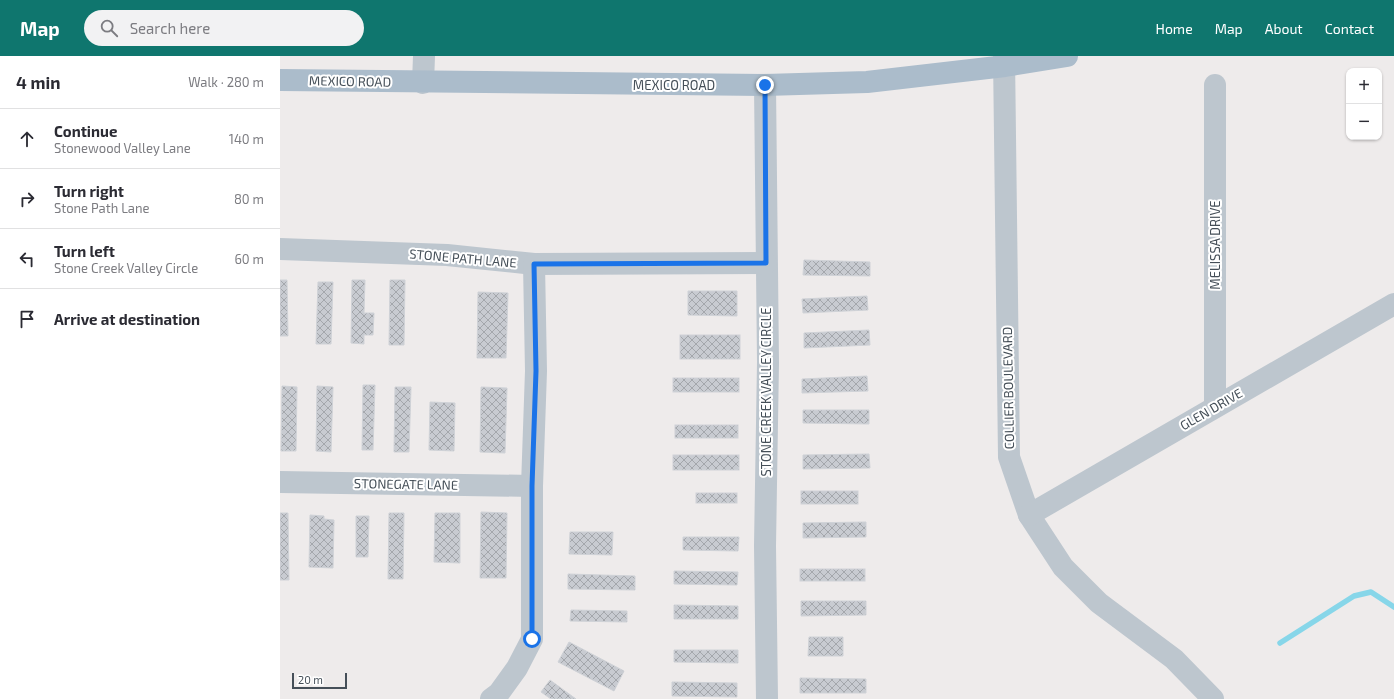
<!DOCTYPE html>
<meta charset="utf-8">
<style>
body{margin:0;font-family:"Exo 2",sans-serif;background:#f2f2f3;color:#2b2b33}
.controls{position:absolute;right:12px;top:12px;display:grid;overflow:hidden;border-radius:8px;box-shadow:0 1px 3px #0004}
.controls button{width:36px;height:36px;display:grid;place-items:center;padding:0;border:0;border-bottom:1px solid #e1e1e2;background:#fff;color:#2b2b33;font:20px sans-serif}
.scale{position:absolute;left:12px;bottom:10px;width:55px;box-sizing:border-box;padding-left:4px;border:2px solid #454f58;border-top:0;font-size:11px;line-height:14px;white-space:nowrap;color:#454f58;-webkit-text-stroke:3px #fff;paint-order:stroke}
.stop{position:absolute;width:12px;height:12px;margin:-9px;border:3px solid #1a73e8;border-radius:50%;background:#fff}
.stop.end{background:#1a73e8;border-color:#fff;box-shadow:0 1px 4px #0008}
.list{margin:0;padding:0;list-style:none}
h2{display:flex;justify-content:space-between;align-items:center;height:52px;margin:0;padding:0 16px;font-size:17px}
h2 small{font-size:13px;font-weight:400;color:#7c7c81}
.list li{display:grid;grid-template-columns:26px 1fr auto;gap:12px;align-items:center;box-sizing:border-box;height:60px;padding:0 16px;border-top:1px solid #e1e1e2}
.list b{display:block;font-size:15px;white-space:nowrap}
.list p{margin:0;font-size:13px;white-space:nowrap;color:#7c7c81}
.list em{font-size:13px;font-style:normal;color:#7c7c81}
.icon{flex:none;width:22px;height:22px;fill:none;stroke:currentColor;stroke-width:2;stroke-linecap:round;stroke-linejoin:round}
.map{position:relative;flex:none;width:1114px;height:643px;overflow:hidden}
header{display:flex;align-items:center;gap:24px;box-sizing:border-box;height:56px;padding:0 20px;background:#0f766e;color:#fff}
header strong{font-size:19px}
nav{display:flex;gap:22px;margin-inline-start:auto;font-size:14px}
.search{width:280px;height:36px;background:#f2f2f3;display:flex;align-items:center;gap:10px;box-sizing:border-box;padding:0 14px;border-radius:22px;color:#7c7c81;font-size:15px}
main{display:flex}
aside{flex:1;background:#fff}
.map>svg:first-child{display:block}
.lines{fill:none;stroke-linecap:round;stroke-linejoin:round}
.stream{stroke:#87d6e9;stroke-width:5.5}
.building{fill:url(#building-cross-hatch);stroke:#cfd2d7}
.minor{stroke:#bdc6ce;stroke-width:22}
.major{stroke:#abbccb;stroke-width:22}
.route{stroke:#1a73e8;stroke-width:5}
.labels{text-anchor:middle;dominant-baseline:central;stroke-width:4;stroke-linejoin:round;paint-order:stroke}
.street-label{font-size:13px;fill:#454f58;stroke:#fff}
</style>
<header>
<strong>Map</strong>
<div class="search"><svg class="icon" aria-label="search" viewBox="0 0 24 24"><circle cx="10" cy="10" r="6"/><path d="M15 15l6 6"/></svg>Search here</div>
<nav><a>Home</a><a>Map</a><a>About</a><a>Contact</a></nav>
</header>
<main>
<aside>
<h2>4 min<small>Walk · 280 m</small></h2>
<ul class="list">
<li><svg class="icon" aria-label="ahead" viewBox="0 0 24 24"><path d="M12 20V5M6 11l6-6 6 6"/></svg><div><b>Continue</b><p>Stonewood Valley Lane</p></div><em>140 m</em></li>
<li><svg class="icon" aria-label="right" viewBox="0 0 24 24"><path d="M7 20v-9h11M14 6l5 5-5 5"/></svg><div><b>Turn right</b><p>Stone Path Lane</p></div><em>80 m</em></li>
<li><svg class="icon" aria-label="left" viewBox="0 0 24 24"><path d="M17 20v-9H6M10 6l-5 5 5 5"/></svg><div><b>Turn left</b><p>Stone Creek Valley Circle</p></div><em>60 m</em></li>
<li><svg class="icon" aria-label="arrive" viewBox="0 0 24 24"><path d="M6 21V4h12l-3 4 3 4H6"/></svg><div><b>Arrive at destination</b></div></li>
</ul>
</aside>
<div class="map">
<svg width="1114" height="643" viewBox="0 0 1114 643">
<defs>
<pattern id="building-cross-hatch" width="8" height="8" patternUnits="userSpaceOnUse"><rect width="8" height="8" fill="#c8cbd1"/><path d="M0 0l8 8M0 8l8-8" fill="none" stroke="#a4a7ac"/></pattern>
</defs>
<rect width="100%" height="100%" fill="#eeebeb"/>
<g class="lines">
<path class="stream" d="M 1000,587 L 1074,540 L 1091,536 L 1114,551"/>
</g>
<g class="building">
<path d="M 524,204 L 590,206 L 590,220 L 523,219 Z"/>
<path d="M 0,224 L 7,224 L 8,280 L 0,280 Z"/>
<path d="M 72,224 L 85,224 L 84,257 L 94,257 L 93,279 L 84,279 L 84,288 L 71,287 Z"/>
<path d="M 110,224 L 125,224 L 124,289 L 109,289 Z"/>
<path d="M 38,226 L 53,226 L 51,288 L 36,288 Z"/>
<path d="M 408,235 L 457,235 L 457,260 L 408,259 Z"/>
<path d="M 198,236 L 228,237 L 226,302 L 197,302 Z"/>
<path d="M 587,240 L 588,254 L 523,257 L 522,243 Z"/>
<path d="M 589,274 L 590,289 L 524,292 L 524,277 Z"/>
<rect x="400" y="279" width="60" height="24"/>
<path d="M 587,320 L 588,335 L 522,337 L 522,323 Z"/>
<rect x="393" y="322" width="66" height="14"/>
<path d="M 83,329 L 95,329 L 93,394 L 82,394 Z"/>
<path d="M 2,330 L 17,331 L 16,395 L 1,395 Z"/>
<path d="M 37,330 L 53,331 L 51,396 L 36,395 Z"/>
<path d="M 115,331 L 131,331 L 129,396 L 114,396 Z"/>
<path d="M 201,331 L 227,332 L 225,397 L 200,396 Z"/>
<path d="M 150,346 L 175,347 L 174,395 L 149,394 Z"/>
<path d="M 523,354 L 589,354 L 589,368 L 523,367 Z"/>
<rect x="395" y="369" width="63" height="13"/>
<path d="M 589,398 L 590,412 L 523,413 L 523,399 Z"/>
<rect x="393" y="399" width="66" height="15"/>
<rect x="521" y="435" width="57" height="13"/>
<rect x="416" y="437" width="41" height="10"/>
<path d="M 201,456 L 227,457 L 226,522 L 200,522 Z"/>
<path d="M 0,457 L 8,457 L 9,524 L 0,524 Z"/>
<path d="M 109,457 L 124,457 L 123,523 L 108,523 Z"/>
<path d="M 155,457 L 180,457 L 180,507 L 154,506 Z"/>
<path d="M 30,459 L 44,460 L 44,463 L 54,464 L 53,512 L 29,511 Z"/>
<path d="M 76,460 L 89,460 L 88,501 L 76,501 Z"/>
<path d="M 586,466 L 586,481 L 523,482 L 523,467 Z"/>
<path d="M 290,476 L 333,476 L 332,499 L 289,498 Z"/>
<path d="M 403,481 L 459,481 L 458,495 L 403,494 Z"/>
<rect x="520" y="513" width="65" height="12"/>
<path d="M 394,515 L 458,516 L 457,529 L 394,528 Z"/>
<path d="M 288,518 L 355,520 L 355,534 L 288,533 Z"/>
<path d="M 521,545 L 586,545 L 586,559 L 521,560 Z"/>
<path d="M 394,549 L 458,550 L 458,563 L 394,563 Z"/>
<path d="M 291,554 L 347,555 L 347,566 L 290,565 Z"/>
<path d="M 529,581 L 563,581 L 563,600 L 528,600 Z"/>
<path d="M 289,586 L 344,615 L 334,635 L 278,606 Z"/>
<path d="M 394,594 L 458,594 L 458,607 L 394,606 Z"/>
<path d="M 520,622 L 586,623 L 586,637 L 520,637 Z"/>
<path d="M 270,624 L 296,643 L 271,643 L 261,636 Z"/>
<path d="M 392,626 L 457,627 L 457,641 L 392,640 Z"/>
</g>
<g class="lines">
<g class="minor">
<path d="M 724,0 L 729,401 L 749,459 L 783,511 L 819,547 L 894,603 L 933,643"/>
<path d="M 143,27 L 144,0"/>
<path d="M 485,29 L 488,306 L 485,490 L 487,643"/>
<path d="M 0,193 L 167,199 L 254,208 L 486,207"/>
<path d="M 935,350 L 935,29"/>
<path d="M 0,426 L 252,430"/>
<path d="M 749,459 L 1114,248"/>
<path d="M 211,643 L 219,637 L 237,612 L 252,583 L 252,430 L 256,315 L 254,208"/>
</g>
<path class="major" d="M 0,24 L 485,29 L 587,26 L 725,10 L 787,0"/>
</g>
<g class="lines">
<path class="route" d="M 252,583 L 252,430 L 256,315 L 254,208 L 486,207 L 485,29"/>
</g>
<g class="labels">
<g class="street-label">
<text transform="translate(70 25) rotate(1)">MEXICO ROAD</text>
<text x="394" y="29">MEXICO ROAD</text>
<text transform="translate(935 189) rotate(-90)">MELISSA DRIVE</text>
<text transform="translate(183 202) rotate(5)">STONE PATH LANE</text>
<text transform="translate(728 332) rotate(-91)">COLLIER BOULEVARD</text>
<text transform="translate(486 336) rotate(-90)">STONE CREEK VALLEY CIRCLE</text>
<text transform="translate(931 353) rotate(-30)">GLEN DRIVE</text>
<text transform="translate(126 428) rotate(1)">STONEGATE LANE</text>
</g>
</g>
</svg>
<div class="controls">
<button>+</button>
<button>−</button>
</div>
<div class="scale">20 m</div>
<div class="stop" style="left:252px;top:583px"></div>
<div class="stop end" style="left:485px;top:29px"></div>
</div>
</main>
